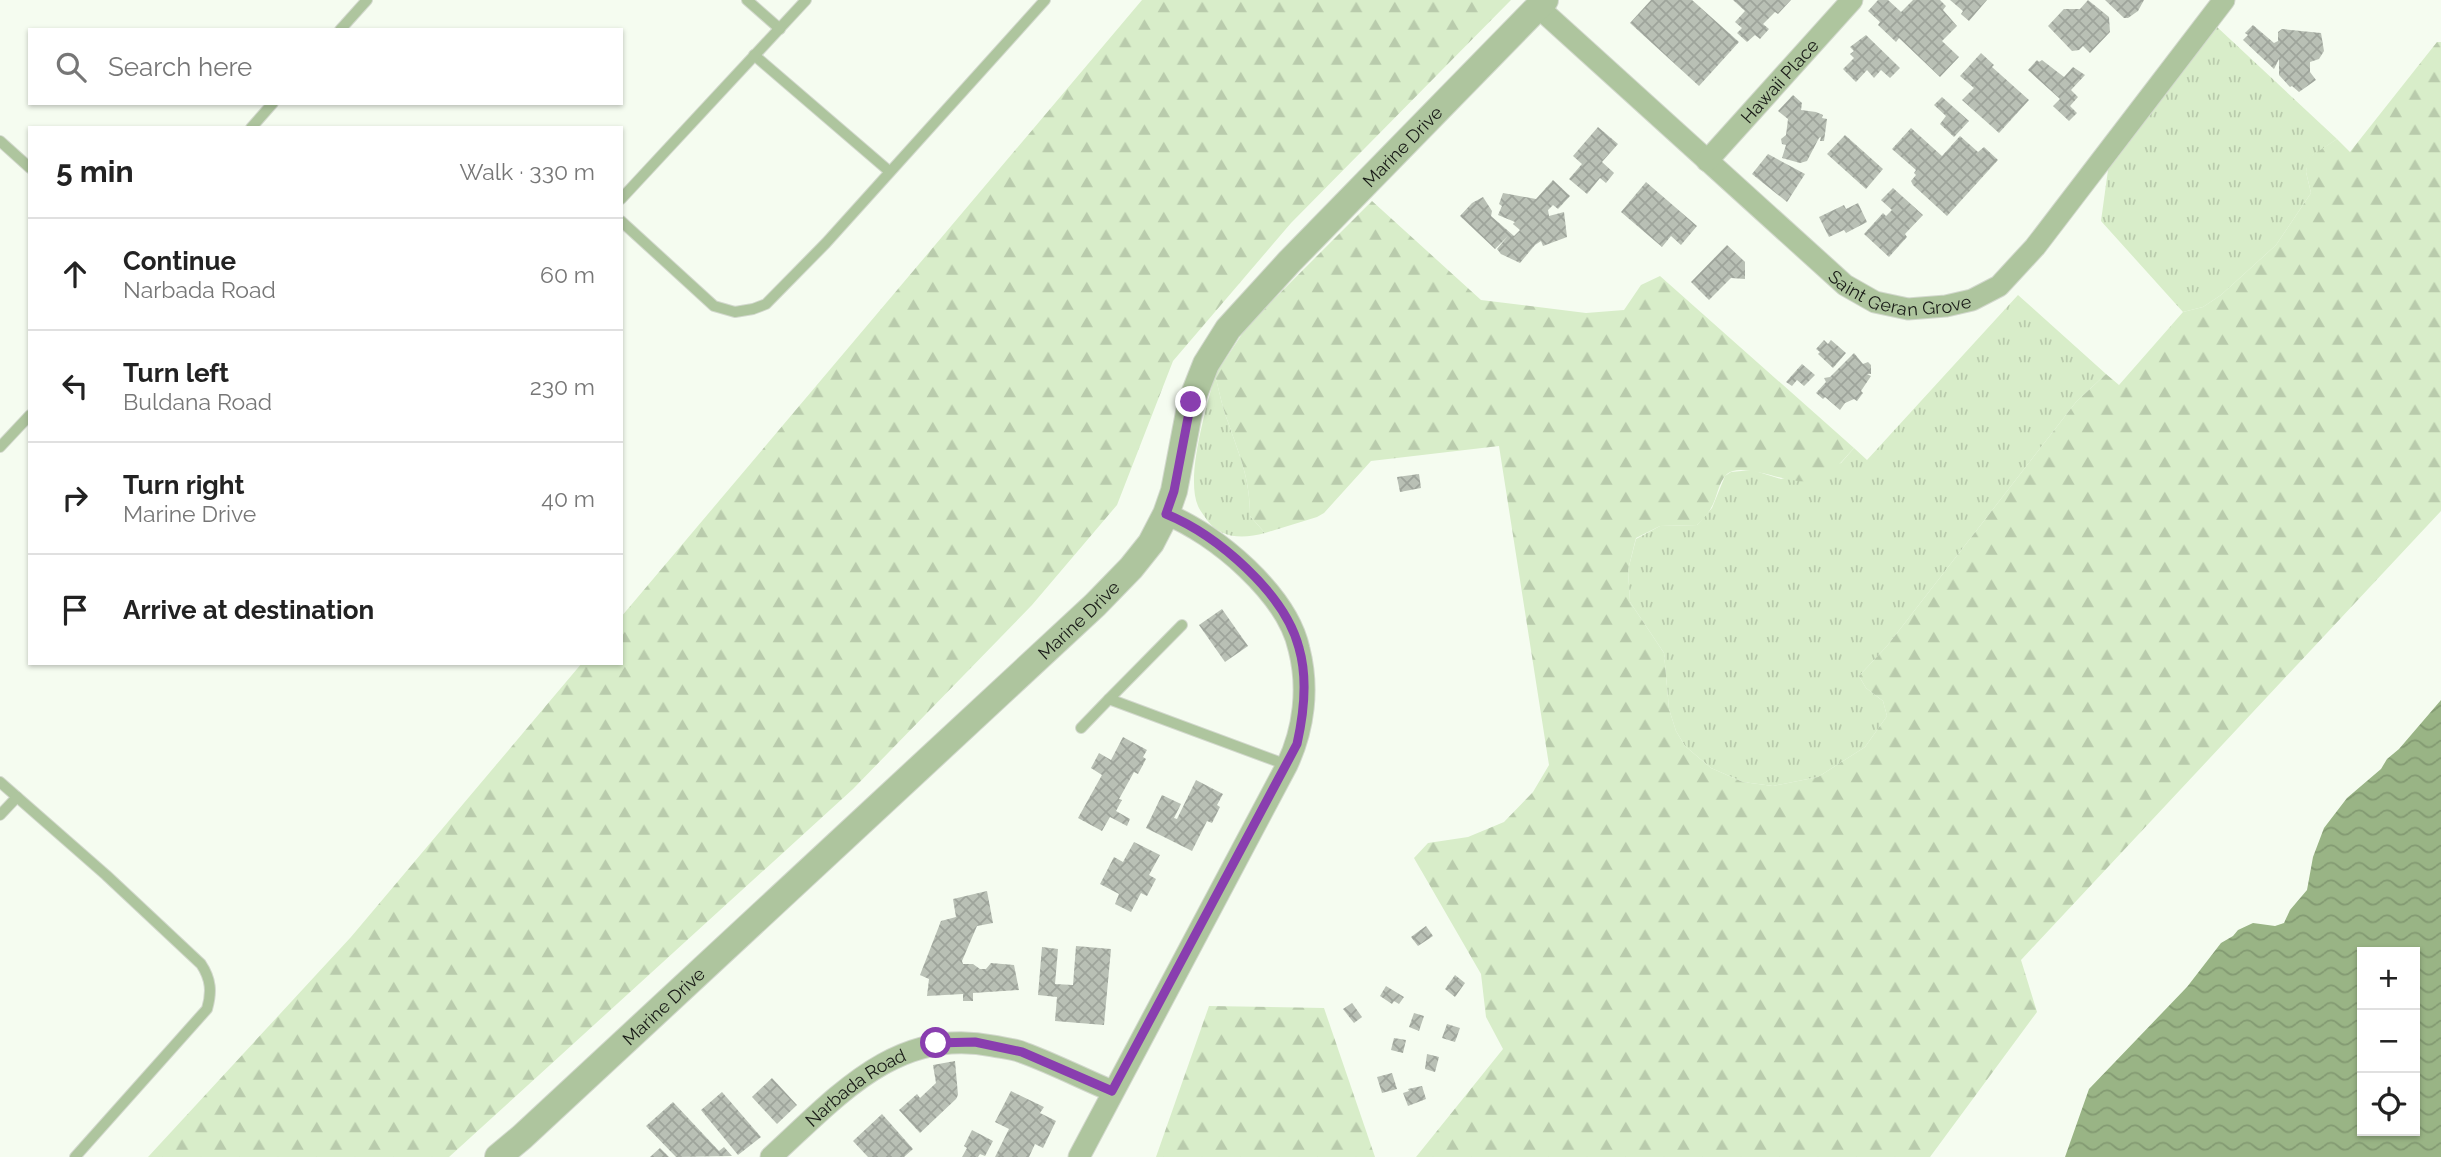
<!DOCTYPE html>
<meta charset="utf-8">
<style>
body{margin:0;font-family:Raleway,sans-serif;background:#f6f6f6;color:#222}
.controls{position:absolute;right:21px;bottom:21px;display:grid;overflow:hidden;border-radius:0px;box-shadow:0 2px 5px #0004}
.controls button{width:63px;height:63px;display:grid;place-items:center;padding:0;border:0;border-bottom:2px solid #e0e0e0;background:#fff;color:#222;font:35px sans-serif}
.stop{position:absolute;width:21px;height:21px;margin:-16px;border:5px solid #893eaf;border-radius:50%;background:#fff}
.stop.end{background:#893eaf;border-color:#fff;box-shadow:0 2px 7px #0008}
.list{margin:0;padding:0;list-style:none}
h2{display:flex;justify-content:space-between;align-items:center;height:91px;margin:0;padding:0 28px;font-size:30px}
h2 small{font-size:23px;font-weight:400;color:#767676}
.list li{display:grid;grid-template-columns:46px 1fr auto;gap:21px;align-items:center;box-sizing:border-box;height:112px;padding:0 28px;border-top:2px solid #e0e0e0}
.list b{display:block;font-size:26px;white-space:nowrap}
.list p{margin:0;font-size:23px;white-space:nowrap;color:#767676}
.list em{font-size:23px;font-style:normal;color:#767676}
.icon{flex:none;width:38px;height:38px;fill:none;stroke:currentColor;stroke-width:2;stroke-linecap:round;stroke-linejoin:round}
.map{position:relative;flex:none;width:2441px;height:1157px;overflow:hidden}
.search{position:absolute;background:#fff;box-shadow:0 2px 5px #0004;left:28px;top:28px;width:595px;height:77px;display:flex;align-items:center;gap:18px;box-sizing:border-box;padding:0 24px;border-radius:0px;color:#767676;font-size:26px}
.panel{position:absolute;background:#fff;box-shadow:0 2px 5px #0004;left:28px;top:126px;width:595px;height:539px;border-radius:0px}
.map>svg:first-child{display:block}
.grass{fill:url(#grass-tufts)}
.forest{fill:url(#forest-firs)}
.water{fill:url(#water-waves);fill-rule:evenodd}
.building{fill:url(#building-cross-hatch)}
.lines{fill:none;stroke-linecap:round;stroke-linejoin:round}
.service-casing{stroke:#d2d8cd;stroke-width:12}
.minor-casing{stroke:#d2d8cd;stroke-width:23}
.tertiary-casing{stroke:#d2d8cd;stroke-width:28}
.service{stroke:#aec59e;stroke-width:10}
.minor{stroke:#aec59e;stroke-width:21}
.tertiary{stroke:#aec59e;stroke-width:26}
.route{stroke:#893eaf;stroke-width:9}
.labels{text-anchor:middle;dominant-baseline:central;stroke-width:6;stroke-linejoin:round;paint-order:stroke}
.street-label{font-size:18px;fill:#191b17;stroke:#fff}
</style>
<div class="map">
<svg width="2441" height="1157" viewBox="0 0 2441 1157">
<defs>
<pattern id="grass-tufts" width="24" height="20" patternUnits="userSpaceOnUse" patternTransform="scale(1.75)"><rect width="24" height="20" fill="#d8edc9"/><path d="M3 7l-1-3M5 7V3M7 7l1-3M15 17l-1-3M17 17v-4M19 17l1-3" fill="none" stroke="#b9cbac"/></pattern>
<pattern id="forest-firs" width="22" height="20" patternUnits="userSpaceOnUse" patternTransform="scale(1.75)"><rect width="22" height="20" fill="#d8edc9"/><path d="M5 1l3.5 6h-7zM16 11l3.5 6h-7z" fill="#b9cbac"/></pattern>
<pattern id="water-waves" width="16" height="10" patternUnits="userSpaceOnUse" patternTransform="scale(1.75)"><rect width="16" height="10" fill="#99b485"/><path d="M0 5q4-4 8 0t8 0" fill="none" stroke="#839a72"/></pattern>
<pattern id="building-cross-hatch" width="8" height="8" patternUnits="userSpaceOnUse" patternTransform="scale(1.75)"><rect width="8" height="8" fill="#b9c0b5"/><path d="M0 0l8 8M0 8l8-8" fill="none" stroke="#9ea49b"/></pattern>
</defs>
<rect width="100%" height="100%" fill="#f5fcf0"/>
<g class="grass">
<path d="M 2217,27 L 2337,139 L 2309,158 L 2306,172 L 2311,193 L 2276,245 L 2221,295 L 2203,307 L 2183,312 L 2101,221 L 2108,170 Z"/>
<path d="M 2018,295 L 2106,374 L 2076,402 L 1887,646 L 1859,676 L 1866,688 L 1883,701 L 1887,716 L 1865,747 L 1818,777 L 1773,786 L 1743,782 L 1711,768 L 1685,746 L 1676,731 L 1669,709 L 1664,653 L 1630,602 L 1628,570 L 1636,539 L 1660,526 L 1697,525 L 1712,508 L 1725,476 L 1731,472 L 1752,470 L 1781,479 L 1841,463 L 1854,448 L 1867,460 Z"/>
<path d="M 1215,374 C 1219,390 1222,407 1228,422 C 1240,457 1250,478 1250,516 L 1265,533 C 1243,539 1221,539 1207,520 C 1204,515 1200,511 1198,506 C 1185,476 1207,407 1215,374 Z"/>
</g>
<g class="forest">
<path d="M 1142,0 L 1511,0 L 1291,223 L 1173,361 L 1117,505 L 1032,605 L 853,789 L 449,1157 L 148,1157 L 351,937 L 582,663 L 621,663 L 621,617 Z"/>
<path d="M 2437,42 L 2441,42 L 2441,511 L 2021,960 L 2037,1012 L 1930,1157 L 1416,1157 L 1503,1049 L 1486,1017 L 1481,974 L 1414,858 L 1428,843 L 1468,837 L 1504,822 L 1533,792 L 1549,765 L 1499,446 L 1371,461 L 1324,513 L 1317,517 L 1265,533 L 1250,516 C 1250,478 1240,457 1228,422 C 1222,407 1219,390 1215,375 L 1248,325 L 1372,201 L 1481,300 L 1586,313 L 1624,310 L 1641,285 L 1660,276 L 1854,448 C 1844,459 1831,475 1817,480 C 1793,488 1743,460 1727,474 C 1718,482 1717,499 1711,508 C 1708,514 1702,520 1697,525 L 1660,526 L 1636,538 L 1628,570 L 1630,602 L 1664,653 L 1669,709 L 1676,731 L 1685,746 L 1711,768 L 1743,782 L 1773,786 L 1818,777 L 1865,747 L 1887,716 L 1883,701 L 1866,688 L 1859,676 L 1887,646 L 2076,402 L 2106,374 L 2119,385 L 2183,312 L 2203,307 L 2221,295 L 2276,245 L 2311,193 L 2306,172 L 2308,158 L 2337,139 L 2350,152 Z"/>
<path d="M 1209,1006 L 1324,1008 L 1375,1157 L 1156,1157 Z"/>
</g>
<path class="water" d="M 2441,700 L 2441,1157 L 2065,1157 L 2089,1089 L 2187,987 L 2221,943 L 2233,936 L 2238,930 L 2253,923 L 2275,926 L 2284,923 L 2290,910 L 2307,890 L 2313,857 L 2324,828 L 2347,798 L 2381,769 L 2387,759 L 2399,749 ZM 2362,952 L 2415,952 L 2415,1131 L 2362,1131 Z"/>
<g class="building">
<path d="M 1651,0 L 1692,0 L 1739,42 L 1699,86 L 1630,23 Z"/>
<path d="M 1733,0 L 1791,0 L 1778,14 L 1775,12 L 1763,24 L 1769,29 L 1760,39 L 1755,35 L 1747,42 L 1737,33 L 1742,28 L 1735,22 L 1745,11 Z"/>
<path d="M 1878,0 L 1888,0 L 1901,12 L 1913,0 L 1940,0 L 1946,6 L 1943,10 L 1957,26 L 1942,41 L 1959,57 L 1940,77 L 1899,38 L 1896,42 L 1878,25 L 1880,22 L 1868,11 Z"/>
<path d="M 1950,0 L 1987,0 L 1969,21 L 1961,14 L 1963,11 Z"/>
<path d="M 2088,0 L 2109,17 L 2110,32 L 2090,53 L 2083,46 L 2079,50 L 2072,51 L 2048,26 L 2064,9 L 2080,9 Z"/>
<path d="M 2105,0 L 2144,0 L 2138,11 L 2128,18 L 2124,18 Z"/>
<path d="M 2253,25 L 2274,43 L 2278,41 L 2278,32 L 2282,29 L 2321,33 L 2324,51 L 2319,59 L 2310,62 L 2310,72 L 2316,80 L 2299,92 L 2292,86 L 2290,87 L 2279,75 L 2279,59 L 2274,69 L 2243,40 L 2248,35 L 2245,33 Z"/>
<path d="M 1866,35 L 1900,68 L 1890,78 L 1881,70 L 1874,78 L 1867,70 L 1856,82 L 1843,69 L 1854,58 L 1850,54 L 1854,51 L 1850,47 Z"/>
<path d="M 1981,53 L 1994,65 L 1992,67 L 2029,100 L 1999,133 L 1962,100 L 1974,88 L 1960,76 Z"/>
<path d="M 2037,60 L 2039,62 L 2042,60 L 2064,77 L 2073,67 L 2085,75 L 2071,90 L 2078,97 L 2070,106 L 2077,113 L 2069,121 L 2053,106 L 2060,99 L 2028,70 Z"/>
<path d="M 1793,95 L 1802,103 L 1801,110 L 1816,112 L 1823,115 L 1822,118 L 1827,119 L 1824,141 L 1820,141 L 1821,137 L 1819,138 L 1807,161 L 1800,163 L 1782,158 L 1786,145 L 1782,144 L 1781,139 L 1786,135 L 1788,119 L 1778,111 Z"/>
<path d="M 1942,97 L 1969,121 L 1954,137 L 1940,124 L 1946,116 L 1934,105 Z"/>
<path d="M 1598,127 L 1618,144 L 1602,162 L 1614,173 L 1606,183 L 1600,178 L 1587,194 L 1569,179 L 1582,164 L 1573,156 Z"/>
<path d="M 1911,128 L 1942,156 L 1960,136 L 1978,152 L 1984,147 L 1998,160 L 1947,216 L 1913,185 L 1911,181 L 1916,175 L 1914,173 L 1916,170 L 1892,149 Z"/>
<path d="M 1845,135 L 1883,169 L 1866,189 L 1827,154 Z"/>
<path d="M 1768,154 L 1805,174 L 1787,202 L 1752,174 Z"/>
<path d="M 1553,180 L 1570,196 L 1558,209 L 1553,205 L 1548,210 L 1549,216 L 1564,212 L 1567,237 L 1543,246 L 1541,241 L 1535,245 L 1520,263 L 1501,254 L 1497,249 L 1508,236 L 1495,249 L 1460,216 L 1472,203 L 1483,197 L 1492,211 L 1491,216 L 1514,236 L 1520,230 L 1513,224 L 1515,222 L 1498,215 L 1502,206 L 1499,204 L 1503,193 L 1536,199 Z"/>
<path d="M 1646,182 L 1697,226 L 1681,245 L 1671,236 L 1662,247 L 1621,212 Z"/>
<path d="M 1893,188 L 1923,215 L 1905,234 L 1907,237 L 1889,257 L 1864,234 L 1883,213 L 1886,216 L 1892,210 L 1881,200 Z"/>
<path d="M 1858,203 L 1867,222 L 1846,233 L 1844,230 L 1829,237 L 1819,217 L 1844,205 L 1846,209 Z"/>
<path d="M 1727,245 L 1745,262 L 1745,279 L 1731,278 L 1709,300 L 1691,282 Z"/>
<path d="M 1824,340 L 1828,344 L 1831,340 L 1846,353 L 1833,368 L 1818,354 L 1820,352 L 1816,349 Z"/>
<path d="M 1854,353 L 1863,364 L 1868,362 L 1871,365 L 1871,374 L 1867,374 L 1871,376 L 1861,391 L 1863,393 L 1857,401 L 1854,399 L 1845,403 L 1840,410 L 1825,397 L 1823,399 L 1816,393 L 1826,382 L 1824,378 L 1830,377 Z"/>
<path d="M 1802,364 L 1815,375 L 1804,386 L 1797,380 L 1792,386 L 1786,382 Z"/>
<path d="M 1419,474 L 1421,488 L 1400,492 L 1397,477 Z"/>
<path d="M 1222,609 L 1248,646 L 1225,662 L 1199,625 Z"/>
<path d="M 1123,737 L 1147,750 L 1143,757 L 1146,759 L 1138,774 L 1134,772 L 1119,799 L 1122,800 L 1116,811 L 1130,819 L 1127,826 L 1110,817 L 1102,831 L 1078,818 L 1102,775 L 1091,768 L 1099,753 L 1111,760 Z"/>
<path d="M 1196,780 L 1223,794 L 1217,805 L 1220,807 L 1212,823 L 1207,821 L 1192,851 L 1146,828 L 1162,795 L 1181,804 L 1174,818 L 1177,819 Z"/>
<path d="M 1134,842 L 1160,855 L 1149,875 L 1156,879 L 1147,896 L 1141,893 L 1131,912 L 1115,904 L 1119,894 L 1100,884 L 1114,857 L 1123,862 Z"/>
<path d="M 987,891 L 993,923 L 977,926 L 962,961 L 963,964 L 973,964 L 980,969 L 986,969 L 991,963 L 1014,965 L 1019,990 L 973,993 L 973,1001 L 963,1001 L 963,994 L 927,996 L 929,979 L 920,975 L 941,921 L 956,917 L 953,899 Z"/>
<path d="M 1426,926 L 1433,936 L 1418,946 L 1411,937 Z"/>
<path d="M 1076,946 L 1111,949 L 1104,1025 L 1055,1021 L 1057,997 L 1038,995 L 1042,947 L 1058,949 L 1055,984 L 1073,985 Z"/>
<path d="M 1455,975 L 1465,983 L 1455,997 L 1445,989 Z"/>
<path d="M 1386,986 L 1404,997 L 1399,1004 L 1394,1001 L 1392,1004 L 1380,996 Z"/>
<path d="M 1352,1003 L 1362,1017 L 1354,1023 L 1343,1009 Z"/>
<path d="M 1414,1013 L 1424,1016 L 1419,1031 L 1409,1027 Z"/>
<path d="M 1447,1024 L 1460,1028 L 1455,1042 L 1442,1038 Z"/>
<path d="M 1394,1038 L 1406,1040 L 1403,1053 L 1391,1050 Z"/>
<path d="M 1427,1054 L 1439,1057 L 1435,1072 L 1425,1069 Z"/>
<path d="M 955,1061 L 958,1095 L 956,1099 L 920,1133 L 899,1110 L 917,1094 L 920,1098 L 936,1083 L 933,1065 Z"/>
<path d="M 1392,1073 L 1397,1089 L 1382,1093 L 1377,1077 Z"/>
<path d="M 772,1078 L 797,1105 L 777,1124 L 752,1097 Z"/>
<path d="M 1422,1086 L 1426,1099 L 1408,1106 L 1403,1093 L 1409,1091 L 1408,1089 Z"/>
<path d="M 1011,1091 L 1044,1107 L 1040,1113 L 1056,1121 L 1043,1148 L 1035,1144 L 1029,1157 L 995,1157 L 1009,1129 L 995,1122 Z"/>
<path d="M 722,1092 L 761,1137 L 738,1155 L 701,1110 Z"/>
<path d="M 673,1102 L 719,1151 L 724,1147 L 732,1156 L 676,1157 L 646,1126 Z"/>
<path d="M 882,1114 L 913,1149 L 904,1157 L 868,1157 L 853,1141 Z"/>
<path d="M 972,1130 L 993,1141 L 985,1156 L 980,1154 L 978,1157 L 962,1157 L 967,1148 L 964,1146 Z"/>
<path d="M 660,1148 L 669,1157 L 650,1157 Z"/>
</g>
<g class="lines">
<g class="service-casing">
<g id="service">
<path d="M 747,0 L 780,29"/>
<path d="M 340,30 L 367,0"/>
<path d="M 754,55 L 889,171"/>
<path d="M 251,128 L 273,103"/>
<path d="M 0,141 L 30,168"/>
<path d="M 621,199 L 806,0"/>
<path d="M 621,221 L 714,306 L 735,312 L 753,309 L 766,304 L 826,243 L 1045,0"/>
<path d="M 0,447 L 30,415"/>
<path d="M 1109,699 L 1182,625"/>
<path d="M 1081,728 L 1109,699 L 1287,765"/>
<path d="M 0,782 L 106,875 L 201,964 C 211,979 212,992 207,1009 L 75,1157"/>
<path d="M 0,815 L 17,797"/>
</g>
</g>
<g class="minor-casing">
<g id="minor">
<path id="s1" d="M 1538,7 L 1845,285 L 1875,302 L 1908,309 L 1946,306 L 1972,300 L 1999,286 L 2035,247 L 2224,0"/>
<path id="s2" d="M 1707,161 L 1852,0"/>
<path id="s3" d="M 771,1157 C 836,1098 896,1026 993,1046 C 1003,1048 1015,1049 1024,1053 C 1054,1064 1083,1079 1112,1091"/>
<path d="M 1079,1157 L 1287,765 C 1304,729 1309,688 1299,649 C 1287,594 1216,534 1166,514"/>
</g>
</g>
<g class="tertiary-casing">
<g id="tertiary">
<path id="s4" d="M 498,1157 L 522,1137 L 1095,605 L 1131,568 L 1151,543 L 1166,514 L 1174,491 L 1191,402 L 1206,364 L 1228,329 L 1290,261 L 1545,0"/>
</g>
</g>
<use href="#service" class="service"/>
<use href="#minor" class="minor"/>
<use href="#tertiary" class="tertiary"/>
</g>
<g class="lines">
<path class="route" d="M 936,1043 L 975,1042 L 1022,1052 L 1112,1091 L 1297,744 C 1304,713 1308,679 1299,648 C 1285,593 1217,535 1166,514 L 1174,491 L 1191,402"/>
</g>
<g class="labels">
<g class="street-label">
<text stroke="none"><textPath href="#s2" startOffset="108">Hawaii Place</textPath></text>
<text stroke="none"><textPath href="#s4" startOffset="1379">Marine Drive</textPath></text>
<text stroke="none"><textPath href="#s1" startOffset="471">Saint Geran Grove</textPath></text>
<text stroke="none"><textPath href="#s4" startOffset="791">Marine Drive</textPath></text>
<text stroke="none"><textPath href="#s4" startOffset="224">Marine Drive</textPath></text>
<text stroke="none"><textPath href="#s3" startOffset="110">Narbada Road</textPath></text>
</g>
</g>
</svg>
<div class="controls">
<button>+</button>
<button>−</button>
<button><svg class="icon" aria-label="locate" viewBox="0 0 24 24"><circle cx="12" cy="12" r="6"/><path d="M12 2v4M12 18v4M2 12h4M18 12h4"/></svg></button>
</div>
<div class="stop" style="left:936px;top:1043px"></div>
<div class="stop end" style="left:1191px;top:402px"></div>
<div class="search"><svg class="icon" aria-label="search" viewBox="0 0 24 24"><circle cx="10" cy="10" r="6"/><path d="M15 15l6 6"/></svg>Search here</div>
<section class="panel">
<h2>5 min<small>Walk · 330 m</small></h2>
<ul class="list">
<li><svg class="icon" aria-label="ahead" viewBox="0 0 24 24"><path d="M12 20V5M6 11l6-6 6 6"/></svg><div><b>Continue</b><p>Narbada Road</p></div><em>60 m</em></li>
<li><svg class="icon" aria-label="left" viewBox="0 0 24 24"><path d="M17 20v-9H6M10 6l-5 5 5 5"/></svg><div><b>Turn left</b><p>Buldana Road</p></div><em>230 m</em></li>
<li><svg class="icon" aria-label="right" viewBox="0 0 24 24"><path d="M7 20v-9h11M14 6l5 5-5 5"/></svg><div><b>Turn right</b><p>Marine Drive</p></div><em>40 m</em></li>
<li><svg class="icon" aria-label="arrive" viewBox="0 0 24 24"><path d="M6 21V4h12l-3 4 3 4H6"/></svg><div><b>Arrive at destination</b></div></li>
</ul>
</section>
</div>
